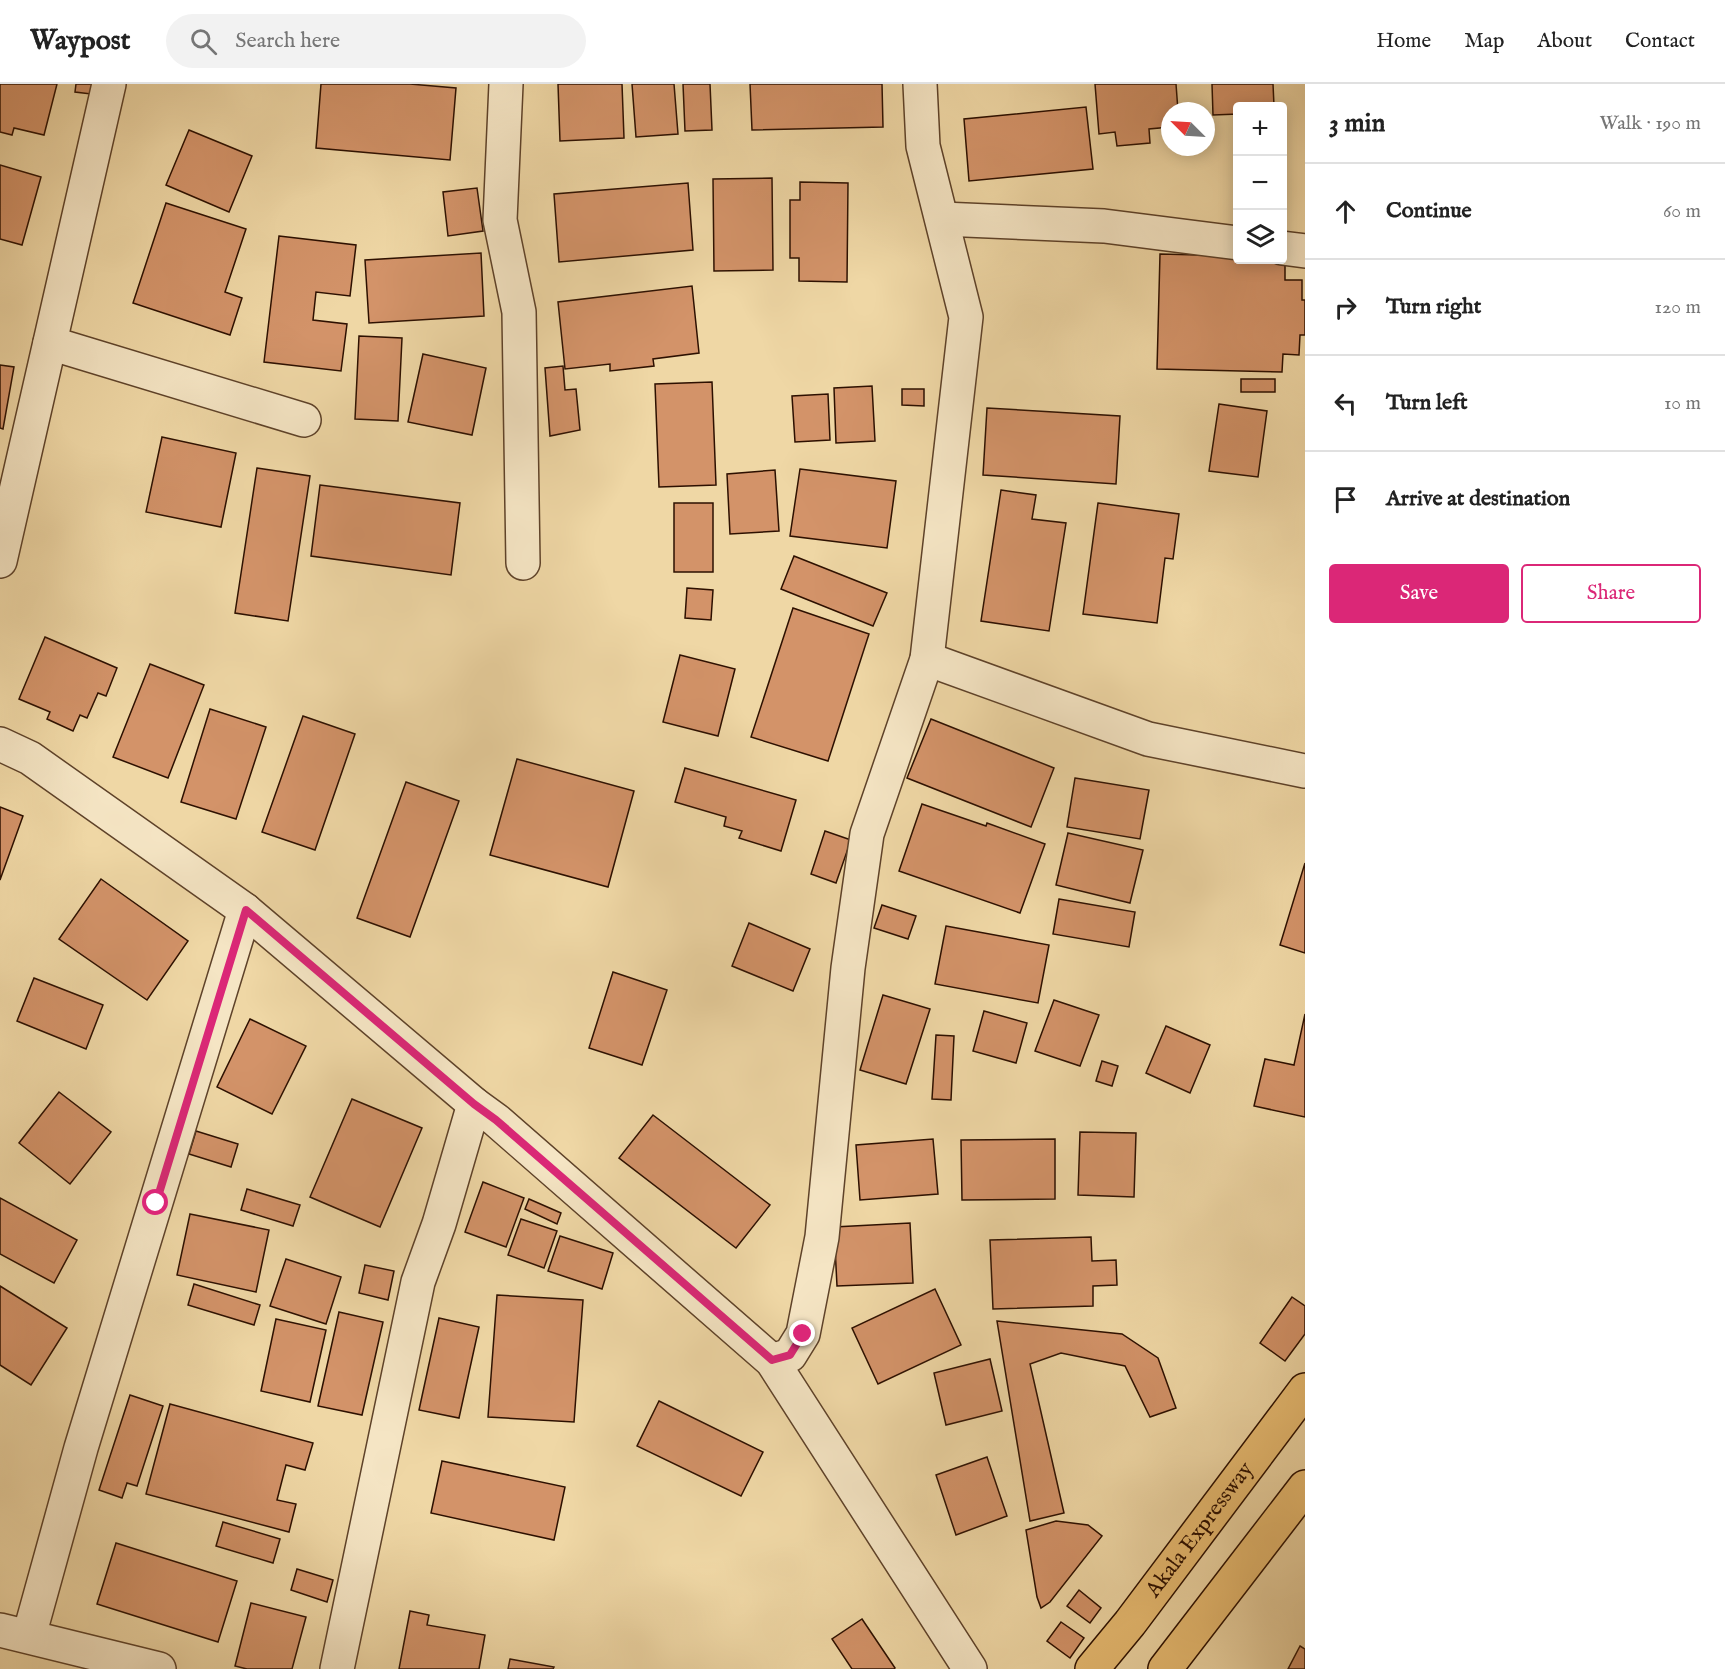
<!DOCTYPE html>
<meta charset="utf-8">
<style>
body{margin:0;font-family:"IM FELL English",serif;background:#f2f2f2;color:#222}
.controls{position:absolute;right:18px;top:18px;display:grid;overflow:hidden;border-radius:6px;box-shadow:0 3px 15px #0003}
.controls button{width:54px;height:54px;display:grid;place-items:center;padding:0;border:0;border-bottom:2px solid #e0e0e0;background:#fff;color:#222;font:30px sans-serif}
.compass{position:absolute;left:1161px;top:18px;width:54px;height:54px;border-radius:50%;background:#fff;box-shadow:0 3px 15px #0003;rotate:294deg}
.stop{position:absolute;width:18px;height:18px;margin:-14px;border:4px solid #db2777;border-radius:50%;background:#fff}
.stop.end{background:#db2777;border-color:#fff;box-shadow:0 2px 6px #0008}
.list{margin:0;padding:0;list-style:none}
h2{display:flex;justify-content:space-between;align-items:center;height:78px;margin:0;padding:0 24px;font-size:26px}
h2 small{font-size:20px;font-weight:400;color:#767676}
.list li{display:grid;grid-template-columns:39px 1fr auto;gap:18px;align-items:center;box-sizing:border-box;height:96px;padding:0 24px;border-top:2px solid #e0e0e0}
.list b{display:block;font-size:22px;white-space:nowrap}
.list em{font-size:20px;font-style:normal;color:#767676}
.actions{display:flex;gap:12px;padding:18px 24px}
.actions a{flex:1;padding:14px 0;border:2px solid #db2777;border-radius:6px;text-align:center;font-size:21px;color:#db2777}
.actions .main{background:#db2777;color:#fff}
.icon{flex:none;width:33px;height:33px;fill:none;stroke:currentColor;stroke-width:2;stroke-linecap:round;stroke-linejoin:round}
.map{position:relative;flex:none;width:1305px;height:1585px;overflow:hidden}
header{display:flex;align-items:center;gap:36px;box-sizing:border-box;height:84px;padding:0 30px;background:#fff;border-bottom:2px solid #e0e0e0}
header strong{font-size:28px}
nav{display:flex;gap:33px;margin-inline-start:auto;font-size:21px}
.search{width:420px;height:54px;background:#f2f2f2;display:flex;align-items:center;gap:15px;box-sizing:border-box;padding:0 21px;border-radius:33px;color:#767676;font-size:22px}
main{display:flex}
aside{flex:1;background:#fff}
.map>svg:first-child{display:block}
.building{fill:#d39369;stroke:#2d1000;stroke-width:1.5}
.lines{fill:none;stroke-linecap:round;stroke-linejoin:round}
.street-casing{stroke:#5e4229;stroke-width:36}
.primary-casing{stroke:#2d1000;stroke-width:36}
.street{stroke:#f5e5c4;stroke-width:33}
.primary{stroke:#e8bc72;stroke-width:33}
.route{stroke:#db2777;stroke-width:8}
.labels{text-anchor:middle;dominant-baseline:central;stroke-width:5;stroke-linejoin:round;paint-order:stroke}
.street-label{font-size:22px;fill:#2d1000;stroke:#f5e5c4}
</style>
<header>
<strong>Waypost</strong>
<div class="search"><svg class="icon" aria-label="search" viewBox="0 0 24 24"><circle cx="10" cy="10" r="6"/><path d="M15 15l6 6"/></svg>Search here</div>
<nav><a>Home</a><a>Map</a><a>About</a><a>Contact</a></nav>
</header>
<main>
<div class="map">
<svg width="1305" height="1585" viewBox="0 0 1305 1585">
<rect width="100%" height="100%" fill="#efd7a5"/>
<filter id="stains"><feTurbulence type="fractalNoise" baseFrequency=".00333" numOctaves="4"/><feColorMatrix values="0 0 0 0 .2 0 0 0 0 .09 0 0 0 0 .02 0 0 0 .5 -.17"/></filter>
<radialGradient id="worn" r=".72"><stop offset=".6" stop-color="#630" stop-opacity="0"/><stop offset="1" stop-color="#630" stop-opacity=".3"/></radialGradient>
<g class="building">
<path d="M 0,0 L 57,0 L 44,51 L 14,44 L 12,51 L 0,48 Z"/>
<path d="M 76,0 L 93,0 L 91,10 L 75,8 Z"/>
<path d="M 321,0 L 410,0 L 456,4 L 450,76 L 316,64 Z"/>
<path d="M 558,0 L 622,0 L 624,54 L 560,57 Z"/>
<path d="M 632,0 L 674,0 L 678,50 L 636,53 Z"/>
<path d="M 683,0 L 710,0 L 712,46 L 685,47 Z"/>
<path d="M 750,0 L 882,0 L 883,43 L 752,46 Z"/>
<path d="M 1095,0 L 1176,0 L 1178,27 L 1170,27 L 1170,43 L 1149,45 L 1150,59 L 1117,62 L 1115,48 L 1099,50 Z"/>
<path d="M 1212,0 L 1273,0 L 1274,22 L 1238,22 L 1238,30 L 1213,31 Z"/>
<path d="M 1086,23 L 1093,85 L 969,97 L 964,35 Z"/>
<path d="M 189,46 L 252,72 L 229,128 L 166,101 Z"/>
<path d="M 0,81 L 41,93 L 22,161 L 0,155 Z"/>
<path d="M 772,94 L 773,186 L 714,187 L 713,95 Z"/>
<path d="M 800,98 L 848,99 L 847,198 L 799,197 L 799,174 L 790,174 L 790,116 L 800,116 Z"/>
<path d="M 688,99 L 693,166 L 559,178 L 554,110 Z"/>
<path d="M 477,104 L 483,147 L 448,152 L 443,108 Z"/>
<path d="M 166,119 L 246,145 L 225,208 L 242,214 L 230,251 L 133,219 Z"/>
<path d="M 279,152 L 356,161 L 350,212 L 316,208 L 313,236 L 347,240 L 341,287 L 264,278 Z"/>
<path d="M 481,169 L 484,232 L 369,239 L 365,176 Z"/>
<path d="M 1160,170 L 1238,172 L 1238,176 L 1282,176 L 1285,173 L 1285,196 L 1302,196 L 1302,216 L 1305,216 L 1305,251 L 1300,251 L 1299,271 L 1283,270 L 1282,288 L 1157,285 Z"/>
<path d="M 692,202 L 699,269 L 653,275 L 654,282 L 610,287 L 610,280 L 565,285 L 558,218 Z"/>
<path d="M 359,252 L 402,254 L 398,337 L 355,335 Z"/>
<path d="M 423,270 L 486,284 L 472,351 L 408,338 Z"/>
<path d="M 0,281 L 14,283 L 3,345 L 0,344 Z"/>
<path d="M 563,282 L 565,306 L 576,305 L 580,346 L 550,352 L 545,284 Z"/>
<rect x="1241" y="295" width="34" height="13"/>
<path d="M 712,298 L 716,401 L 659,403 L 655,300 Z"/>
<path d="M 872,302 L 875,357 L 836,359 L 834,304 Z"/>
<path d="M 902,305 L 924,305 L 924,322 L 902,321 Z"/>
<path d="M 828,310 L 830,356 L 795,358 L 792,312 Z"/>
<path d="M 1219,320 L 1267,327 L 1258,393 L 1209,387 Z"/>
<path d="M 987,324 L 1120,332 L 1116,400 L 983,391 Z"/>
<path d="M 162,353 L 236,369 L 221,443 L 146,428 Z"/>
<path d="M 257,384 L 310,392 L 288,537 L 235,529 Z"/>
<path d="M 800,385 L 896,397 L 887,464 L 790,452 Z"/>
<path d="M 775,386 L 779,447 L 730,450 L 727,390 Z"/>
<path d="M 320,401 L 460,419 L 451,491 L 311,472 Z"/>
<path d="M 1001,406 L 1036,411 L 1032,435 L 1066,439 L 1049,547 L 981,537 Z"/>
<rect x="674" y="419" width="39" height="69"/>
<path d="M 1098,419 L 1179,430 L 1173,475 L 1165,474 L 1157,539 L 1083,530 Z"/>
<path d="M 794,472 L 887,509 L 873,542 L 781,505 Z"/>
<path d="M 687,504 L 713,506 L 711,536 L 685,534 Z"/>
<path d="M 793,524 L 869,550 L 828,677 L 751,653 Z"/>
<path d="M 45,553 L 117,584 L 106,612 L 98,609 L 87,634 L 80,631 L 73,647 L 47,635 L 50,628 L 19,615 Z"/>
<path d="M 680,571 L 735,585 L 718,652 L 663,638 Z"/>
<path d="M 150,580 L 204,601 L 168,694 L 113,673 Z"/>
<path d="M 210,625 L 266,643 L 236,735 L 181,718 Z"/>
<path d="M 303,632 L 355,650 L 315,766 L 262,748 Z"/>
<path d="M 931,635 L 1054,684 L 1031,743 L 907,694 Z"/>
<path d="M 517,675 L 634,707 L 608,803 L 490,771 Z"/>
<path d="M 685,684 L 796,716 L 781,767 L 739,754 L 742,747 L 724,742 L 726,733 L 675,718 Z"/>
<path d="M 1075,694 L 1149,706 L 1140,755 L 1067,743 Z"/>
<path d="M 406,698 L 459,717 L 410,853 L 357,834 Z"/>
<path d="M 922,720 L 986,742 L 987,739 L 1045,760 L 1020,829 L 899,787 Z"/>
<path d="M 0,723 L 23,732 L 0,796 Z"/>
<path d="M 825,747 L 851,756 L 836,799 L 811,790 Z"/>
<path d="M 1068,749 L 1143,766 L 1130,819 L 1056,801 Z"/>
<path d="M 1305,779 L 1305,869 L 1280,861 Z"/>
<path d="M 101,795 L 188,857 L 147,916 L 59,855 Z"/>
<path d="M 1059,815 L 1135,828 L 1129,863 L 1053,850 Z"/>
<path d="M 882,821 L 916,832 L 908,855 L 874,844 Z"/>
<path d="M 749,839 L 810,865 L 793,907 L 732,882 Z"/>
<path d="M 946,842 L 1049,861 L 1038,919 L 935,900 Z"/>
<path d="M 613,888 L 667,906 L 642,981 L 589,964 Z"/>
<path d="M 34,894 L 103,921 L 86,965 L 17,937 Z"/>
<path d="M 883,911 L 930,925 L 906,1000 L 860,986 Z"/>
<path d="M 1054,916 L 1099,931 L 1080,982 L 1035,967 Z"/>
<path d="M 984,927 L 1027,939 L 1016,979 L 973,967 Z"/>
<path d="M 1305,930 L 1305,1033 L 1254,1022 L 1265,975 L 1294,981 Z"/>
<path d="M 250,935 L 306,962 L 272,1030 L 217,1003 Z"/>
<path d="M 1166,942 L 1210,961 L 1190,1009 L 1146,989 Z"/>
<path d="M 936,951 L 954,952 L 951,1016 L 932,1015 Z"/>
<path d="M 1102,977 L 1118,982 L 1112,1002 L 1096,997 Z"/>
<path d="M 59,1008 L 111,1048 L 70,1100 L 19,1059 Z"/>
<path d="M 352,1015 L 422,1044 L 380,1143 L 310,1113 Z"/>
<path d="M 653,1031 L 770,1121 L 736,1164 L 619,1074 Z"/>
<path d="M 196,1047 L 238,1060 L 231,1083 L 189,1070 Z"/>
<path d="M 1080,1048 L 1136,1049 L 1134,1113 L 1078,1111 Z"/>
<path d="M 933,1055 L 938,1110 L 860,1116 L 856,1061 Z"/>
<path d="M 1055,1055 L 1055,1115 L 962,1116 L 961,1056 Z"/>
<path d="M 483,1098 L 524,1114 L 506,1163 L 465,1148 Z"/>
<path d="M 247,1105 L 300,1121 L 293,1142 L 241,1126 Z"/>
<path d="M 0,1114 L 77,1156 L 54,1199 L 0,1170 Z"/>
<path d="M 529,1115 L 561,1129 L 557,1140 L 525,1125 Z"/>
<path d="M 190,1130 L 269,1146 L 256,1208 L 177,1191 Z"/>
<path d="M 521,1135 L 557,1147 L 544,1184 L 508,1171 Z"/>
<path d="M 910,1139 L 913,1199 L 837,1202 L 834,1143 Z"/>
<path d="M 560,1152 L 613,1169 L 602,1205 L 548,1187 Z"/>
<path d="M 1091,1153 L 1092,1177 L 1116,1176 L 1117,1201 L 1093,1202 L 1093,1222 L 993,1225 L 990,1156 Z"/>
<path d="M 286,1175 L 341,1193 L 326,1240 L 270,1222 Z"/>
<path d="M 365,1181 L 394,1187 L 388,1216 L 359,1209 Z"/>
<path d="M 194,1200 L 260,1221 L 254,1241 L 188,1221 Z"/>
<path d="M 0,1202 L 67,1244 L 31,1301 L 0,1281 Z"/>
<path d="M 935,1205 L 961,1261 L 878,1300 L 852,1244 Z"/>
<path d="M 497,1211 L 583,1216 L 574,1338 L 488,1333 Z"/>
<path d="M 1292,1213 L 1305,1222 L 1305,1250 L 1285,1277 L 1260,1259 Z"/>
<path d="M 339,1228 L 383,1238 L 362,1331 L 318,1322 Z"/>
<path d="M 439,1234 L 479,1243 L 459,1334 L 419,1326 Z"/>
<path d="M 276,1235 L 326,1246 L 310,1318 L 261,1307 Z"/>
<path d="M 997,1237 L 1122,1250 L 1158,1274 L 1176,1324 L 1150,1333 L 1125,1282 L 1061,1269 L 1030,1280 L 1064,1429 L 1030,1437 Z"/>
<path d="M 990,1275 L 1002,1327 L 946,1341 L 934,1289 Z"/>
<path d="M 130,1311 L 163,1322 L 137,1402 L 127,1399 L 122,1414 L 99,1406 Z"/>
<path d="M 659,1317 L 763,1368 L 741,1412 L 637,1362 Z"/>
<path d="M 170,1320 L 313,1359 L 305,1386 L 286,1381 L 277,1416 L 296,1420 L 289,1448 L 146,1410 Z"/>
<path d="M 987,1373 L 1007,1432 L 956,1451 L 936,1391 Z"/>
<path d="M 442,1377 L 565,1403 L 554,1456 L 431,1429 Z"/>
<path d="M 1056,1437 L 1088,1441 L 1102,1452 L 1050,1518 L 1041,1524 L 1037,1513 L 1026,1446 Z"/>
<path d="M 223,1438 L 280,1455 L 273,1479 L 216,1462 Z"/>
<path d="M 116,1459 L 237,1497 L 218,1558 L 97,1520 Z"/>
<path d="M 297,1485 L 333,1496 L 327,1518 L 291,1506 Z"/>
<path d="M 1079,1506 L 1101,1524 L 1090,1539 L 1067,1522 Z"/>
<path d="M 251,1519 L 306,1533 L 292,1585 L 247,1585 L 235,1582 Z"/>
<path d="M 410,1527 L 429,1531 L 427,1541 L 485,1551 L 479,1585 L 399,1585 Z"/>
<path d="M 862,1535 L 895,1584 L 894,1585 L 852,1585 L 832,1555 Z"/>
<path d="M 1061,1538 L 1084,1554 L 1070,1574 L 1047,1557 Z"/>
<path d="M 1300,1562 L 1305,1565 L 1305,1585 L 1288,1585 Z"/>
<path d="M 510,1575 L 554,1583 L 553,1585 L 508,1585 Z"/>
</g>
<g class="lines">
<g class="street-casing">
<g id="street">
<path d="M 506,0 L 500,136 L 519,228 L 523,479"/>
<path d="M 942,135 L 1104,142 L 1238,159"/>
<path d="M 1282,164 L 1305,167"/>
<path d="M 50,259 L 304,336"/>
<path d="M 0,477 L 109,0"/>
<path d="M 927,575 L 1148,655 L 1305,687"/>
<path d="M 0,660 L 30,674 L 245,826 L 474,1020 L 496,1036 L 772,1277 L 970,1585"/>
<path d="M 772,1277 L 790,1271 L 803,1250 L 822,1153 L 848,884 L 867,750 L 927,575 L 966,233 L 923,62 L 920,0"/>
<path d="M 0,1546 L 159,1585"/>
<path d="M 29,1552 L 81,1364 L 245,826"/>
<path d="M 337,1585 L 418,1198 L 439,1140 L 474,1020"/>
</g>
</g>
<g class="primary-casing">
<g id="primary">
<path id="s1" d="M 1092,1585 L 1130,1539 L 1305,1306"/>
<path d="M 1165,1585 L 1305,1403"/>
</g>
</g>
<use href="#street" class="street"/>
<use href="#primary" class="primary"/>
</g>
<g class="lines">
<path class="route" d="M 156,1119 L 246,826 L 474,1020 L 496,1036 L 772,1276 L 790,1271 L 803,1250"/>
</g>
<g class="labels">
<g class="street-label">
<text stroke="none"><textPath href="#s1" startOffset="176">Akala Expressway</textPath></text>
</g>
</g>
<rect width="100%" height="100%" filter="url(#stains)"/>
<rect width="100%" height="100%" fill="url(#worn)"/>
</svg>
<div class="controls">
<button>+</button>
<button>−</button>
<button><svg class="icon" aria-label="layers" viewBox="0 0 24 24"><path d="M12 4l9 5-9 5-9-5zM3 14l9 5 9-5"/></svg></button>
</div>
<svg class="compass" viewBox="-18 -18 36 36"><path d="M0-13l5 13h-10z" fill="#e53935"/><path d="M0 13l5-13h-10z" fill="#767676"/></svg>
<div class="stop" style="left:156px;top:1119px"></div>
<div class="stop end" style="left:803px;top:1250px"></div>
</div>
<aside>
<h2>3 min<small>Walk · 190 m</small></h2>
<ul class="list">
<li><svg class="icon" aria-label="ahead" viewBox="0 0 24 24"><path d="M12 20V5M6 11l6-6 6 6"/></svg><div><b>Continue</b></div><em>60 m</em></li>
<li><svg class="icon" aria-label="right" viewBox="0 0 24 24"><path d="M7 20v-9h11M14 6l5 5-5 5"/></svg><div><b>Turn right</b></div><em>120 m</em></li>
<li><svg class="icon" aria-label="left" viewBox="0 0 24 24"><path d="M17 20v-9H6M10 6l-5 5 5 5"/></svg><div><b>Turn left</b></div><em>10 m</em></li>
<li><svg class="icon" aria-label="arrive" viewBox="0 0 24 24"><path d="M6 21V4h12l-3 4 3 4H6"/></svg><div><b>Arrive at destination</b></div></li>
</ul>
<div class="actions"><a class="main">Save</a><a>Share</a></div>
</aside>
</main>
